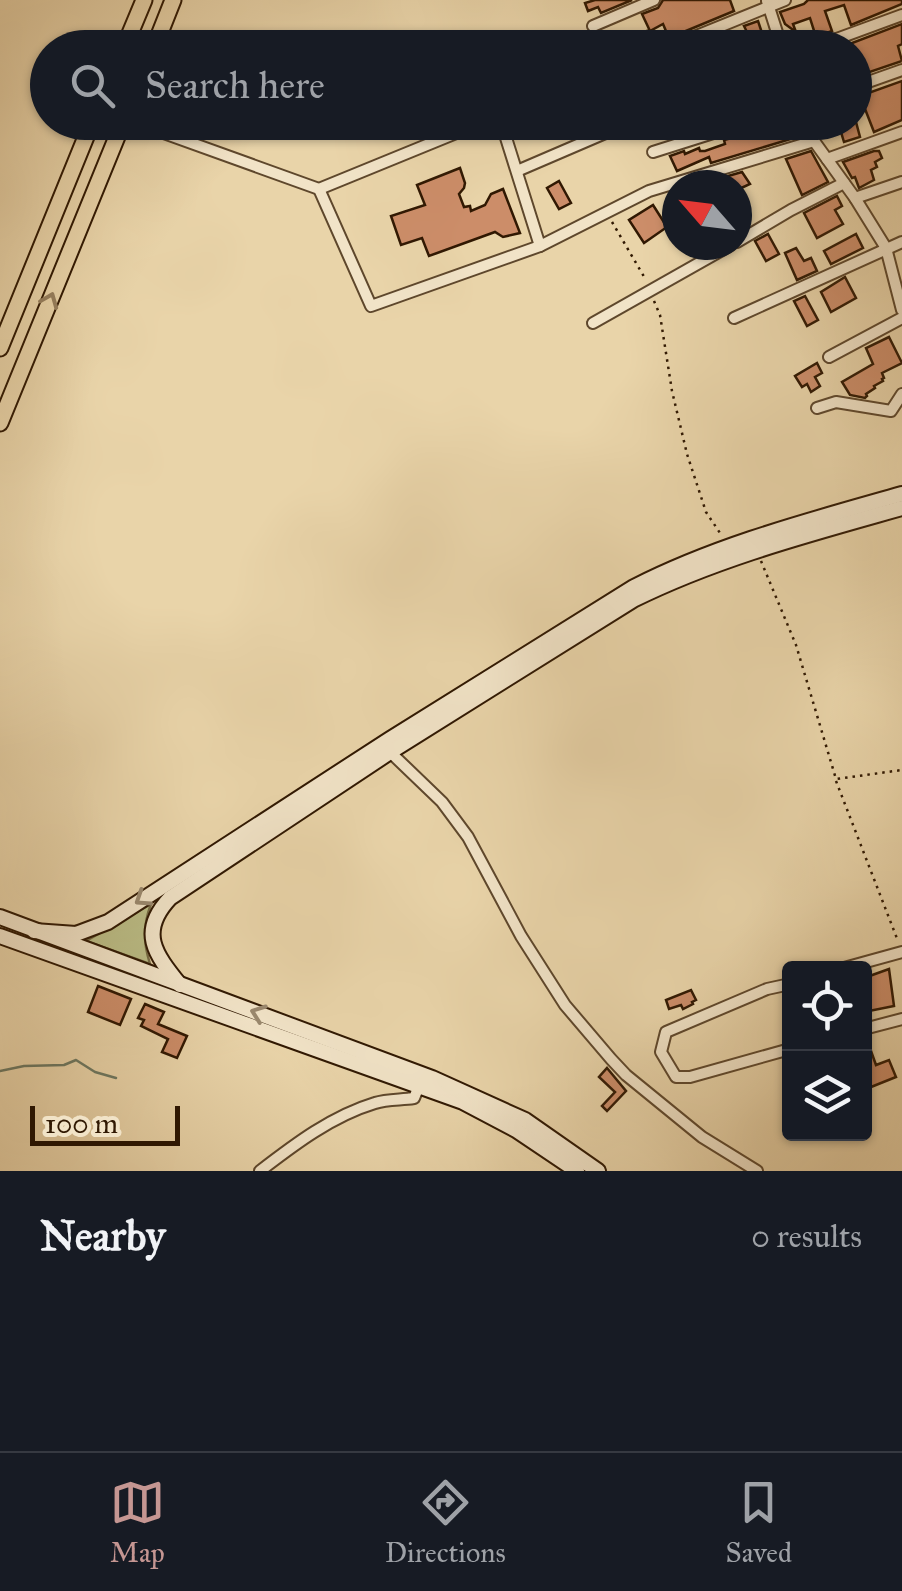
<!DOCTYPE html>
<style>
body{margin:0;font-family:"IM FELL Great Primer",serif;background:#20242c;color:#f1f3f6}
.controls{position:absolute;right:30px;bottom:30px;display:grid;overflow:hidden;border-radius:10px;box-shadow:0 2px 8px #0004}
.controls button{width:90px;height:90px;display:grid;place-items:center;padding:0;border:0;border-bottom:2px solid #363941;background:#171b24;color:#f1f3f6;font:50px sans-serif}
.compass{position:absolute;left:662px;top:170px;width:90px;height:90px;border-radius:50%;background:#171b24;box-shadow:0 2px 8px #0004;rotate:298deg}
.scale{position:absolute;left:30px;bottom:25px;width:150px;box-sizing:border-box;padding-left:10px;border:5px solid #301802;border-top:0;font-size:28px;line-height:35px;white-space:nowrap;color:#301802;-webkit-text-stroke:8px #f1e3c7;paint-order:stroke}
.list{margin:0;padding:0;list-style:none}
h2{display:flex;justify-content:space-between;align-items:center;height:130px;margin:0;padding:0 40px;font-size:42px}
h2 small{font-size:32px;font-weight:400;color:#9ea1a6}
.icon{flex:none;width:55px;height:55px;fill:none;stroke:currentColor;stroke-width:2;stroke-linecap:round;stroke-linejoin:round}
.map{position:relative;flex:none;width:902px;height:1171px;overflow:hidden}
.search{position:absolute;background:#171b24;box-shadow:0 2px 8px #0004;left:30px;right:30px;top:30px;height:110px;display:flex;align-items:center;gap:25px;box-sizing:border-box;padding:0 35px;border-radius:55px;color:#9ea1a6;font-size:38px}
.sheet{height:280px;background:#171b24}
nav{display:flex;justify-content:space-around;align-items:center;box-sizing:border-box;height:140px;border-top:2px solid #363941;background:#171b24;font-size:28px;color:#9ea1a6}
nav a{display:grid;justify-items:center;gap:5px}
nav .on{color:#c59692}
.map>svg:first-child{display:block}
.green{fill:#babc85;stroke:#756a44;stroke-width:2.5}
.lines{fill:none;stroke-linecap:round;stroke-linejoin:round}
.stream{stroke:#6e7963;stroke-width:2.5}
.building{fill:#cc8d69;stroke:#301802;stroke-width:2.5}
.street-casing{stroke:#5e472c;stroke-width:14}
.secondary-casing{stroke:#301802;stroke-width:18}
.primary-casing{stroke:#301802;stroke-width:19}
.path{stroke:#301802;stroke-width:2.5;stroke-dasharray:2.5 5;stroke-linecap:butt}
.street{stroke:#f1e3c7;stroke-width:10}
.secondary{stroke:#f1e3c7;stroke-width:14}
.primary{stroke:#e9d4a9;stroke-width:15}
.oneway{stroke:#967f5e}
.oneway2{stroke:#9a886e}
</style>
<div class="map">
<svg width="902" height="1171" viewBox="0 0 902 1171">
<rect width="100%" height="100%" fill="#e9d4a9"/>
<filter id="stains"><feTurbulence type="fractalNoise" baseFrequency=".002" numOctaves="4"/><feColorMatrix values="0 0 0 0 .2 0 0 0 0 .09 0 0 0 0 .02 0 0 0 .5 -.17"/></filter>
<radialGradient id="worn" r=".72"><stop offset=".6" stop-color="#630" stop-opacity="0"/><stop offset="1" stop-color="#630" stop-opacity=".3"/></radialGradient>
<path class="green" d="M 151,904 C 143,926 143,941 150,964 L 86,941 Z"/>
<g class="lines">
<path class="stream" d="M 0,1071 L 24,1066 L 64,1065 L 76,1060 L 95,1072 L 116,1078"/>
</g>
<g class="building">
<path d="M 595,0 L 632,0 L 601,13 L 598,7 L 588,11 L 585,3 Z"/>
<path d="M 663,0 L 730,0 L 734,11 L 669,38 L 663,24 L 650,31 L 642,14 L 658,8 Z"/>
<path d="M 808,0 L 902,0 L 902,4 L 851,25 L 844,5 L 825,11 L 832,31 L 816,37 L 810,18 L 793,24 L 796,32 L 785,24 L 780,12 L 804,4 Z"/>
<path d="M 758,21 L 767,48 L 698,48 L 728,35 L 729,39 L 747,32 L 744,26 Z"/>
<path d="M 902,24 L 902,44 L 898,46 L 902,61 L 858,76 L 854,64 L 854,48 L 839,48 Z"/>
<path d="M 647,31 L 655,48 L 609,48 L 636,36 Z"/>
<path d="M 902,81 L 902,120 L 874,132 L 860,96 Z"/>
<path d="M 771,122 L 788,122 L 794,138 L 711,163 L 709,157 L 677,171 L 670,156 L 684,151 L 685,154 L 699,148 L 700,151 L 705,151 L 725,144 L 724,140 L 773,127 Z"/>
<path d="M 838,122 L 856,122 L 860,137 L 844,142 Z"/>
<path d="M 811,151 L 828,182 L 802,195 L 786,159 Z"/>
<path d="M 874,151 L 879,151 L 882,158 L 875,162 L 877,167 L 871,170 L 874,180 L 859,188 L 855,177 L 852,178 L 843,162 Z"/>
<path d="M 460,168 L 465,183 L 464,188 L 459,194 L 464,207 L 470,206 L 471,211 L 485,205 L 491,194 L 503,189 L 520,233 L 503,237 L 495,232 L 429,256 L 422,238 L 401,245 L 391,216 L 425,205 L 417,185 Z"/>
<path d="M 742,172 L 750,184 L 737,190 L 737,185 L 716,185 L 714,180 Z"/>
<path d="M 559,181 L 571,203 L 559,209 L 547,188 Z"/>
<path d="M 837,196 L 842,206 L 835,210 L 843,224 L 817,238 L 804,213 Z"/>
<path d="M 653,205 L 667,227 L 644,243 L 629,220 Z"/>
<path d="M 768,234 L 779,254 L 766,261 L 755,241 Z"/>
<path d="M 856,234 L 863,248 L 831,264 L 824,251 Z"/>
<path d="M 796,248 L 804,261 L 811,258 L 817,271 L 797,280 L 785,253 Z"/>
<path d="M 845,277 L 856,298 L 831,312 L 821,292 Z"/>
<path d="M 805,296 L 818,320 L 807,326 L 794,301 Z"/>
<path d="M 889,337 L 902,363 L 882,373 L 884,378 L 882,379 L 883,381 L 874,386 L 875,388 L 866,394 L 867,396 L 865,398 L 850,395 L 842,382 L 873,364 L 866,348 Z"/>
<path d="M 817,363 L 822,373 L 815,377 L 820,386 L 811,392 L 807,384 L 802,387 L 795,376 Z"/>
<path d="M 889,969 L 894,1006 L 864,1012 L 864,978 Z"/>
<path d="M 98,986 L 131,999 L 120,1025 L 88,1012 Z"/>
<path d="M 691,990 L 696,1000 L 692,1002 L 693,1004 L 683,1009 L 681,1005 L 669,1009 L 666,1000 Z"/>
<path d="M 145,1004 L 164,1012 L 158,1024 L 187,1036 L 177,1058 L 162,1052 L 168,1039 L 141,1026 L 144,1020 L 138,1018 Z"/>
<path d="M 871,1051 L 876,1065 L 889,1060 L 896,1077 L 871,1087 L 864,1067 L 864,1053 Z"/>
<path d="M 607,1068 L 626,1091 L 607,1111 L 602,1106 L 615,1092 L 599,1077 Z"/>
</g>
<g class="lines">
<g class="street-casing">
<g id="street">
<path d="M 767,1 L 782,48"/>
<path d="M 593,26 L 654,0"/>
<path d="M 667,48 L 785,0"/>
<path d="M 812,48 L 902,15"/>
<path d="M 854,87 L 902,70"/>
<path d="M 133,122 L 319,189 L 483,122"/>
<path d="M 501,122 L 540,246"/>
<path d="M 806,122 L 814,141 L 855,198 L 886,248 L 902,310"/>
<path d="M 653,152 L 748,122"/>
<path d="M 827,159 L 902,132"/>
<path d="M 517,171 L 631,122"/>
<path d="M 319,189 L 371,306 L 540,246 L 649,191 L 814,141"/>
<path d="M 855,198 L 902,182"/>
<path d="M 737,242 L 791,210 L 844,183"/>
<path d="M 734,318 L 902,242"/>
<path d="M 593,323 L 731,245"/>
<path d="M 829,357 L 902,318"/>
<path d="M 817,408 L 836,402 L 891,411 L 902,394"/>
<path d="M 390,752 L 442,802 L 468,837 L 521,936 L 565,1005 L 611,1059 L 626,1075 L 702,1137 L 757,1171"/>
<path d="M 844,968 L 902,952"/>
<path d="M 790,984 L 767,989 L 666,1032 L 661,1052 L 676,1077 L 690,1077 L 790,1049"/>
<path d="M 864,1029 L 902,1019"/>
<path d="M 260,1171 C 295,1144 332,1116 375,1103 C 387,1099 401,1100 414,1098 L 419,1086"/>
</g>
</g>
<g class="secondary-casing">
<g id="secondary">
<path d="M 0,917 L 432,1078 L 525,1120 L 598,1171"/>
<path d="M 34,931 L 76,934 L 108,922 L 390,739 L 634,587 C 718,544 811,520 902,494"/>
<path d="M 0,936 L 463,1102 L 516,1130 L 577,1171"/>
<path d="M 180,985 C 155,954 138,932 170,898 L 390,752 L 633,600 C 718,558 810,534 902,508"/>
</g>
</g>
<g class="primary-casing">
<g id="primary">
<path d="M 124,48 L 144,0"/>
<path d="M 154,48 L 173,0"/>
<path d="M 0,348 L 92,122"/>
<path d="M 0,423 L 123,122"/>
</g>
</g>
<g class="path">
<path d="M 612,222 L 646,280"/>
<path d="M 654,301 L 660,315 L 672,391 L 687,454 L 706,512 L 722,536"/>
<path d="M 761,561 L 796,645 L 836,779 L 902,770"/>
<path d="M 836,781 L 898,941"/>
</g>
<use href="#street" class="street"/>
<use href="#secondary" class="secondary"/>
<use href="#primary" class="primary"/>
</g>
<defs><path id="oneway-chevron" d="M-2-3.5L2.5 0L-2 3.5" fill="none" stroke-width="1.6" stroke-linecap="round" stroke-linejoin="round" transform="scale(2.5)"/></defs>
<use class="oneway" href="#oneway-chevron" transform="translate(50 300) rotate(-68)"/>
<g class="oneway2">
<use href="#oneway-chevron" transform="translate(142 899) rotate(147)"/>
<use href="#oneway-chevron" transform="translate(258 1013) rotate(-160)"/>
</g>
<rect width="100%" height="100%" filter="url(#stains)"/>
<rect width="100%" height="100%" fill="url(#worn)"/>
</svg>
<div class="controls">
<button><svg class="icon" aria-label="locate" viewBox="0 0 24 24"><circle cx="12" cy="12" r="6"/><path d="M12 2v4M12 18v4M2 12h4M18 12h4"/></svg></button>
<button><svg class="icon" aria-label="layers" viewBox="0 0 24 24"><path d="M12 4l9 5-9 5-9-5zM3 14l9 5 9-5"/></svg></button>
</div>
<svg class="compass" viewBox="-18 -18 36 36"><path d="M0-13l5 13h-10z" fill="#e53935"/><path d="M0 13l5-13h-10z" fill="#9ea1a6"/></svg>
<div class="scale">100 m</div>
<div class="search"><svg class="icon" aria-label="search" viewBox="0 0 24 24"><circle cx="10" cy="10" r="6"/><path d="M15 15l6 6"/></svg>Search here</div>
</div>
<section class="sheet">
<h2>Nearby<small>0 results</small></h2>
<ul class="list">
</ul>
</section>
<nav>
<a class="on"><svg class="icon" aria-label="map" viewBox="0 0 24 24"><path d="M3 6l6-2 6 2 6-2v14l-6 2-6-2-6 2zM9 4v14M15 6v14"/></svg>Map</a>
<a><svg class="icon" aria-label="directions" viewBox="0 0 24 24"><path d="M12 3l9 9-9 9-9-9zM9 14v-3h6M13 9l2 2-2 2"/></svg>Directions</a>
<a><svg class="icon" aria-label="saved" viewBox="0 0 24 24"><path d="M7 4h10v16l-5-4-5 4z"/></svg>Saved</a>
</nav>
